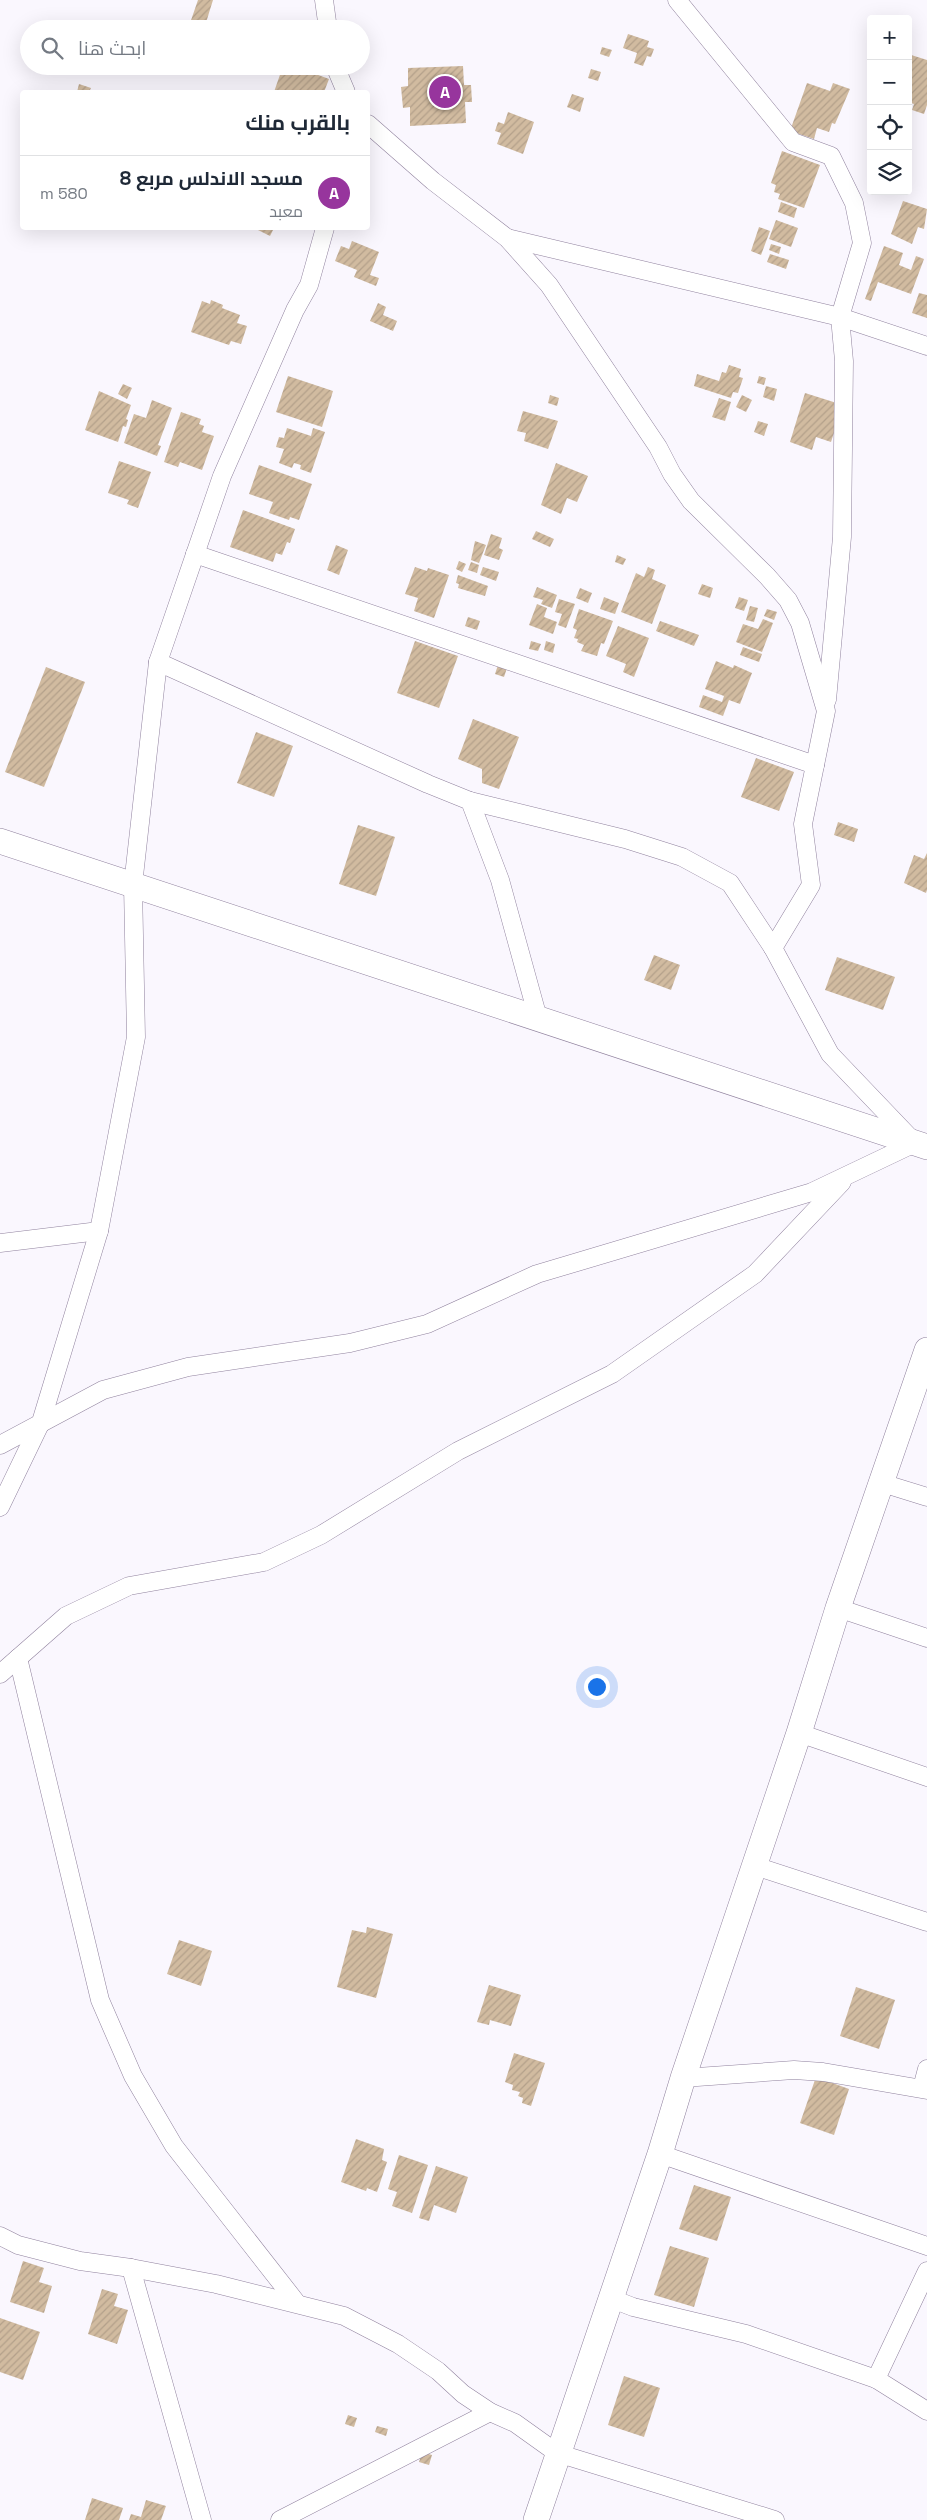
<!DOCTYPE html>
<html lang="ar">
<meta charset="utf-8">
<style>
body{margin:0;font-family:"Space Grotesk",Cairo,sans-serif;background:#f6f6f7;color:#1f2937;direction:rtl}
.controls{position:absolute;right:15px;top:15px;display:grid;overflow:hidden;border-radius:5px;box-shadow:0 5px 20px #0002}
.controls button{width:45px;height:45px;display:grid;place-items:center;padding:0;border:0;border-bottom:1px solid #e0e1e3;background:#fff;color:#1f2937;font:25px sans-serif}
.you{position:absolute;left:596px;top:1686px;width:18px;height:18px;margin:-12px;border:4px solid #fff;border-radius:50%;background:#1a73e8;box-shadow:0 0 0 8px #1a73e833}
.badge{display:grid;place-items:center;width:32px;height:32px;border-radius:50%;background:#97359d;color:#fff;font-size:16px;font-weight:700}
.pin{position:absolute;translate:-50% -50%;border:2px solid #fff;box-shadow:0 1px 5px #0006}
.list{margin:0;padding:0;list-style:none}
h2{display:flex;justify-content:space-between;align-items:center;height:65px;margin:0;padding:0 20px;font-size:21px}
h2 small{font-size:16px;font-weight:400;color:#747a83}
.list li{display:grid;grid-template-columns:32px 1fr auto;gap:15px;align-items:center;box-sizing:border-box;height:75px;padding:0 20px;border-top:1px solid #e0e1e3}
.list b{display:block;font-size:19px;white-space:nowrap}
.list p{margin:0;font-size:16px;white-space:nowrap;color:#747a83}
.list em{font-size:16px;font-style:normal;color:#747a83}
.icon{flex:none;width:28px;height:28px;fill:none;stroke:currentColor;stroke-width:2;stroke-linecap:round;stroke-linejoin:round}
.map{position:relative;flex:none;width:927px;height:2520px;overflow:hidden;direction:ltr}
.search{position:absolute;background:#fff;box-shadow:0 5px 20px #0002;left:20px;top:20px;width:350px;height:55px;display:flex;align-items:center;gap:12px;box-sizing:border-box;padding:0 18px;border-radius:28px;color:#747a83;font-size:19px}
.panel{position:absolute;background:#fff;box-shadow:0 5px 20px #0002;left:20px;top:90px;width:350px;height:140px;border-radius:5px;direction:rtl}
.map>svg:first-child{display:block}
.building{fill:url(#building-hatch)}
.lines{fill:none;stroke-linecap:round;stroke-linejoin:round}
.street-casing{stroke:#90829e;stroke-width:19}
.secondary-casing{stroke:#90829e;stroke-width:26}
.street{stroke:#fff;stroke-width:18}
.secondary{stroke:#fff;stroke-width:25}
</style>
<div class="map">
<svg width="927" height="2520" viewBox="0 0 927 2520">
<defs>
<pattern id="building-hatch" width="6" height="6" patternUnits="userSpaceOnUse" patternTransform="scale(1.25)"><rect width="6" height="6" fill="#d1bba0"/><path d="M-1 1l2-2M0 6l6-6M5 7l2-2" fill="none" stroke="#b3a08a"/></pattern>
</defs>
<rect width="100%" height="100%" fill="#faf7fe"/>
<g class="building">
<path d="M 198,0 L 213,0 L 204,29 L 188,29 Z"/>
<path d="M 119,23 L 129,27 L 129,29 L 117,29 Z"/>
<path d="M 628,34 L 649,41 L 647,47 L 654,49 L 651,57 L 647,56 L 643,66 L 634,63 L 637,53 L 623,48 Z"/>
<path d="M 602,47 L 612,50 L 609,57 L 600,54 Z"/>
<path d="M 908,54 L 927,60 L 927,105 L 924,114 L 912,110 L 914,104 L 908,102 Z"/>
<path d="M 283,66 L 294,66 L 329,79 L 324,92 L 274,92 Z"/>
<path d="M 463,66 L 464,85 L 471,85 L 472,102 L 465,102 L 466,123 L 410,126 L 410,107 L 403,108 L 401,87 L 408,86 L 408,68 Z"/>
<path d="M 591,69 L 601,72 L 598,81 L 588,78 Z"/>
<path d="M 807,83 L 830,91 L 833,83 L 850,89 L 835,124 L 832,123 L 829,132 L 817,128 L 814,139 L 790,131 Z"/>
<path d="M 79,84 L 91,88 L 89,92 L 77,92 Z"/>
<path d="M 572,94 L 584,98 L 580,112 L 567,107 Z"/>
<path d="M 508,112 L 534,122 L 523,154 L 497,144 L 501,133 L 495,131 L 498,122 L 504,124 Z"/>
<path d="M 782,151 L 820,165 L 804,208 L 778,199 L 780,194 L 774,192 L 776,185 L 771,183 Z"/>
<path d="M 903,201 L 927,209 L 924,229 L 918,227 L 912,244 L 891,234 Z"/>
<path d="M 781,202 L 797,208 L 794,218 L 778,212 Z"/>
<path d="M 776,220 L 798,228 L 791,247 L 769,239 Z"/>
<path d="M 759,227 L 770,231 L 761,255 L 751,251 Z"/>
<path d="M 254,228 L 274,228 L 270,236 Z"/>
<path d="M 352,241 L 379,252 L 370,275 L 379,278 L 376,286 L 354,277 L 357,270 L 335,261 L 341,246 L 349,249 Z"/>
<path d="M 771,244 L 781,247 L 779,254 L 769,250 Z"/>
<path d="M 884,246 L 903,253 L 899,265 L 911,270 L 916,256 L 924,259 L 911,294 L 878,282 L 871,301 L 865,299 Z"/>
<path d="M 770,254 L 789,260 L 786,269 L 767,262 Z"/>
<path d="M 919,293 L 927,295 L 927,318 L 912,313 Z"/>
<path d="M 211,300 L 223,305 L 222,308 L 240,315 L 237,323 L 247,326 L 241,344 L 231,341 L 229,345 L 191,332 L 202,301 L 210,304 Z"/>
<path d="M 378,303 L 386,307 L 383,315 L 397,321 L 393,331 L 370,321 Z"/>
<path d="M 729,365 L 741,369 L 739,377 L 743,378 L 738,393 L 733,392 L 731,398 L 694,386 L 697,374 L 719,381 L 722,372 L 726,373 Z"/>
<path d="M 288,376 L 333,391 L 322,427 L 276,412 Z"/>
<path d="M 759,376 L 766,378 L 764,385 L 757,383 Z"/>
<path d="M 123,384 L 132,388 L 127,399 L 118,394 Z"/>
<path d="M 766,386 L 777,389 L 774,401 L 763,397 Z"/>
<path d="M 99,391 L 131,405 L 126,419 L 128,420 L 126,427 L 123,426 L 118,442 L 85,430 Z"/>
<path d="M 805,393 L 843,405 L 831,442 L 816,437 L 812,450 L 790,442 Z"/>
<path d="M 550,395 L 559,398 L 557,406 L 548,403 Z"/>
<path d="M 742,395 L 752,400 L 746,412 L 736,407 Z"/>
<path d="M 719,398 L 731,402 L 725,421 L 712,417 Z"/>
<path d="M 152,400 L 172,408 L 158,445 L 161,446 L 157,456 L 124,443 L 134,414 L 146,418 Z"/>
<path d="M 523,411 L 558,421 L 548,449 L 524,441 L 526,433 L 517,431 Z"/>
<path d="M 181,412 L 201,419 L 199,424 L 204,426 L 202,432 L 214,436 L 202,470 L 180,462 L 178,467 L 164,462 Z"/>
<path d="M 758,421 L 768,424 L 764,436 L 754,432 Z"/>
<path d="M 287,428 L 311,436 L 313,428 L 325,432 L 311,473 L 300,469 L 301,465 L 294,463 L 292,468 L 279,463 L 284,449 L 276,447 L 279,437 L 284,438 Z"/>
<path d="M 119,461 L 151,472 L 138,508 L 127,504 L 129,500 L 108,493 Z"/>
<path d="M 556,463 L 588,476 L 577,502 L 567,498 L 561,514 L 541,505 Z"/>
<path d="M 259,465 L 312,484 L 299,520 L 290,517 L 289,520 L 269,513 L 273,502 L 249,494 Z"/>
<path d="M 243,510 L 295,529 L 290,543 L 287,542 L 282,555 L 276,553 L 273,562 L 230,547 Z"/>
<path d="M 536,531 L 554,539 L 550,547 L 532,539 Z"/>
<path d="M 491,534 L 502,538 L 499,548 L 503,550 L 499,560 L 484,555 Z"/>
<path d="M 475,541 L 486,545 L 479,563 L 471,560 Z"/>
<path d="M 336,545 L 348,550 L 339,575 L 327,570 Z"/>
<path d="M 617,555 L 626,559 L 623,565 L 615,562 Z"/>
<path d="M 459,561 L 466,564 L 462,572 L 456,569 Z"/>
<path d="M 471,562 L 479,565 L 477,573 L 468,570 Z"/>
<path d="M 415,567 L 427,571 L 428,568 L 449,575 L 434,618 L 414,611 L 418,598 L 405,594 Z"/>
<path d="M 483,567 L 499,572 L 496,581 L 480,575 Z"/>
<path d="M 648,567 L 655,570 L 652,579 L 666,585 L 652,624 L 621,612 L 636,573 L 644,577 Z"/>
<path d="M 458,575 L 488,586 L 485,596 L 458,588 L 459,584 L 456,583 Z"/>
<path d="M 702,584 L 713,588 L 710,598 L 698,594 Z"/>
<path d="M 537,587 L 557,595 L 552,608 L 541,604 L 543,600 L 533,597 Z"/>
<path d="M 580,588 L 592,593 L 588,603 L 576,598 Z"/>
<path d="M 604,597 L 619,603 L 615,614 L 600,609 Z"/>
<path d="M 739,597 L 748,600 L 744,611 L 735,608 Z"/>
<path d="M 559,599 L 575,604 L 566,628 L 558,625 L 562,614 L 555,612 Z"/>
<path d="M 537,604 L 547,608 L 544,617 L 557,622 L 553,634 L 529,625 Z"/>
<path d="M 750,606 L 758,608 L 754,622 L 746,620 Z"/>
<path d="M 579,609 L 613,621 L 604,644 L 601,643 L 597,656 L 581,651 L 584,645 L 577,642 L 578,639 L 574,638 L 577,630 L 573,628 Z"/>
<path d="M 767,609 L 777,612 L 774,620 L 764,616 Z"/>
<path d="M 468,617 L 480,621 L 477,630 L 465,626 Z"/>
<path d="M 763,619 L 773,623 L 762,652 L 736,642 L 743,624 L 758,629 Z"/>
<path d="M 660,621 L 699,635 L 694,646 L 656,631 Z"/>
<path d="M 618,626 L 649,638 L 634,677 L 623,672 L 626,664 L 606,656 Z"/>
<path d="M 415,641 L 458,656 L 439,708 L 397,693 Z"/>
<path d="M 531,641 L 541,644 L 538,651 L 529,649 Z"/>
<path d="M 546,641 L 555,644 L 553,653 L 544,650 Z"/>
<path d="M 743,647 L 762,654 L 759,662 L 740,655 Z"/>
<path d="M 716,661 L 733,668 L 734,665 L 752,673 L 740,704 L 729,700 L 723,716 L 699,707 L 703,695 L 722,702 L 724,696 L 705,689 Z"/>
<path d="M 498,665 L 507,668 L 504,677 L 495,674 Z"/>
<path d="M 46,667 L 85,682 L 44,787 L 5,772 Z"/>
<path d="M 473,719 L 519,737 L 499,789 L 482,783 L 482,769 L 458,759 Z"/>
<path d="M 256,732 L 293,746 L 274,797 L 237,783 Z"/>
<path d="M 756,758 L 794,772 L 779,811 L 741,797 Z"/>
<path d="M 838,822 L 858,829 L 854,842 L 834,835 Z"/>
<path d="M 358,825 L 395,837 L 376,896 L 339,884 Z"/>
<path d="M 927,853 L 927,890 L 926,893 L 904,883 L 914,855 L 924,859 Z"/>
<path d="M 654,955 L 680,965 L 671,990 L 644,980 Z"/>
<path d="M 837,957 L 895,977 L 883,1010 L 825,990 Z"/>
<path d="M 367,1927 L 393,1934 L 376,1998 L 337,1987 L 352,1930 L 366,1933 Z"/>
<path d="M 179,1940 L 212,1951 L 201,1986 L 167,1974 Z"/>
<path d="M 489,1985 L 521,1995 L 511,2026 L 490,2020 L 489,2025 L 477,2022 Z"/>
<path d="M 856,1987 L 895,2000 L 879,2049 L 840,2036 Z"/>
<path d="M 514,2053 L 545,2063 L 531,2106 L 522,2103 L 523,2098 L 518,2096 L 520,2092 L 512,2090 L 513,2085 L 505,2082 Z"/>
<path d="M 816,2077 L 849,2089 L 834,2135 L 800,2123 Z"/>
<path d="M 356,2139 L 384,2149 L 382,2160 L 387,2162 L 377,2192 L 367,2188 L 366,2191 L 341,2182 Z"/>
<path d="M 399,2155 L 428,2165 L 412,2213 L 392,2206 L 397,2192 L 388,2189 Z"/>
<path d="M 436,2166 L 468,2177 L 456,2213 L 434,2205 L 429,2221 L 419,2218 Z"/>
<path d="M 694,2185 L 731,2197 L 717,2241 L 679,2229 Z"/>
<path d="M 670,2246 L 709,2258 L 694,2307 L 654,2295 Z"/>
<path d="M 23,2261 L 44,2268 L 39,2282 L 52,2286 L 44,2313 L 10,2302 Z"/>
<path d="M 102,2289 L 118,2294 L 114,2306 L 128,2310 L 117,2344 L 88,2334 Z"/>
<path d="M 0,2318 L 40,2332 L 23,2380 L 0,2372 Z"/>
<path d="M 624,2376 L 660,2388 L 644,2437 L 608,2425 Z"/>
<path d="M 348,2415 L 357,2418 L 354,2427 L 345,2424 Z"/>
<path d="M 377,2426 L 388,2429 L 386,2436 L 375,2432 Z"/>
<path d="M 422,2452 L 432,2455 L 429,2465 L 419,2462 Z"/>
<path d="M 92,2498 L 123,2508 L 119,2520 L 85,2520 Z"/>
<path d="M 146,2500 L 166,2506 L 161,2520 L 129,2520 L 131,2514 L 141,2517 Z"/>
</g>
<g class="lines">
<g class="street-casing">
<g id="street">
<path d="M 324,0 L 328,29"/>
<path d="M 677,0 L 793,142 L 831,156 L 854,203 L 862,243 L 840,317 L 844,361 L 842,537 L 827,700"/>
<path d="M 335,66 L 346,92"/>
<path d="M 507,238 L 840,317 L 927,346"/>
<path d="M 195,554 L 815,765"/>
<path d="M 158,662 L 428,784 L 470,801 L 500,880 L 538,1018"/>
<path d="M 470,801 L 625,839 L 682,857 L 730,883 L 773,948"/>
<path d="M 0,1243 L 99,1231"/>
<path d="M 0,1445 L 103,1390 L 188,1367 L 350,1343 L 427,1324 L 537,1274 L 812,1192 L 915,1143 L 830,1054 L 773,948 L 811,885 L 803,824 L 826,711 L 800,623 L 788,600 L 767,576 L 691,501 L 672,474 L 658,447 L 549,285 L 507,238 L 433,181 L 368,124"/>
<path d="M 882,1483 L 927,1497"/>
<path d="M 0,1507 L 41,1422 L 99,1231 L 136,1037 L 133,885 L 158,662 L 222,476 L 295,310 L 309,285 L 325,228"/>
<path d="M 838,1608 L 927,1638"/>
<path d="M 18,1658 L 100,2000 L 133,2076 L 174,2146 L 296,2302"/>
<path d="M 0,1674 L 66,1616 L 129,1586 L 264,1562 L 321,1535 L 458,1451 L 612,1374 L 755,1274 L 842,1182"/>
<path d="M 799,1733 L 927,1777"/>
<path d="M 755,1866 L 927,1922"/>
<path d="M 683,2078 L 794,2070 L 823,2072 L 927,2090"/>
<path d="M 922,2088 L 927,2069"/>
<path d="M 660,2154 L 927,2246"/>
<path d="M 0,2236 L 18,2245 L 80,2261 L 131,2268 L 216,2284 L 344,2316 L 398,2344 L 438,2371 L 463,2394 L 490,2412 L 515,2423 L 557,2453 L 775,2520"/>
<path d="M 131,2268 L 202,2520"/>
<path d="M 610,2298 L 633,2307 L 746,2334 L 876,2379 L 927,2411"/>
<path d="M 876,2379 L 927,2271"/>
<path d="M 280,2520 L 490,2412"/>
</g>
</g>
<g class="secondary-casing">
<g id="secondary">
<path d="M 0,841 L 927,1147"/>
<path d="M 536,2520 L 660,2154 L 683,2078 L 799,1733 L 838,1608 L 927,1350"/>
</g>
</g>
<use href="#street" class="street"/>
<use href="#secondary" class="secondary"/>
</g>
</svg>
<div class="controls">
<button>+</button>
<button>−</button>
<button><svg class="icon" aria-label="locate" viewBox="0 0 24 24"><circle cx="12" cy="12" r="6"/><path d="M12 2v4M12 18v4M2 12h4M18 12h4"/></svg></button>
<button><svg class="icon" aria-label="layers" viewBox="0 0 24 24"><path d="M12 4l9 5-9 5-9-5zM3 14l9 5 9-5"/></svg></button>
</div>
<div class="you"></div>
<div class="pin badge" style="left:445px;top:92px">A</div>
<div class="search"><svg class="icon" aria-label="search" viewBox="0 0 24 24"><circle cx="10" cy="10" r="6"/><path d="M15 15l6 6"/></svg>ابحث هنا</div>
<section class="panel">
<h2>بالقرب منك<small></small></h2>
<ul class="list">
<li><span class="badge">A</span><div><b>مسجد الاندلس مربع 8</b><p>معبد</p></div><em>580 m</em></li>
</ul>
</section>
</div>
